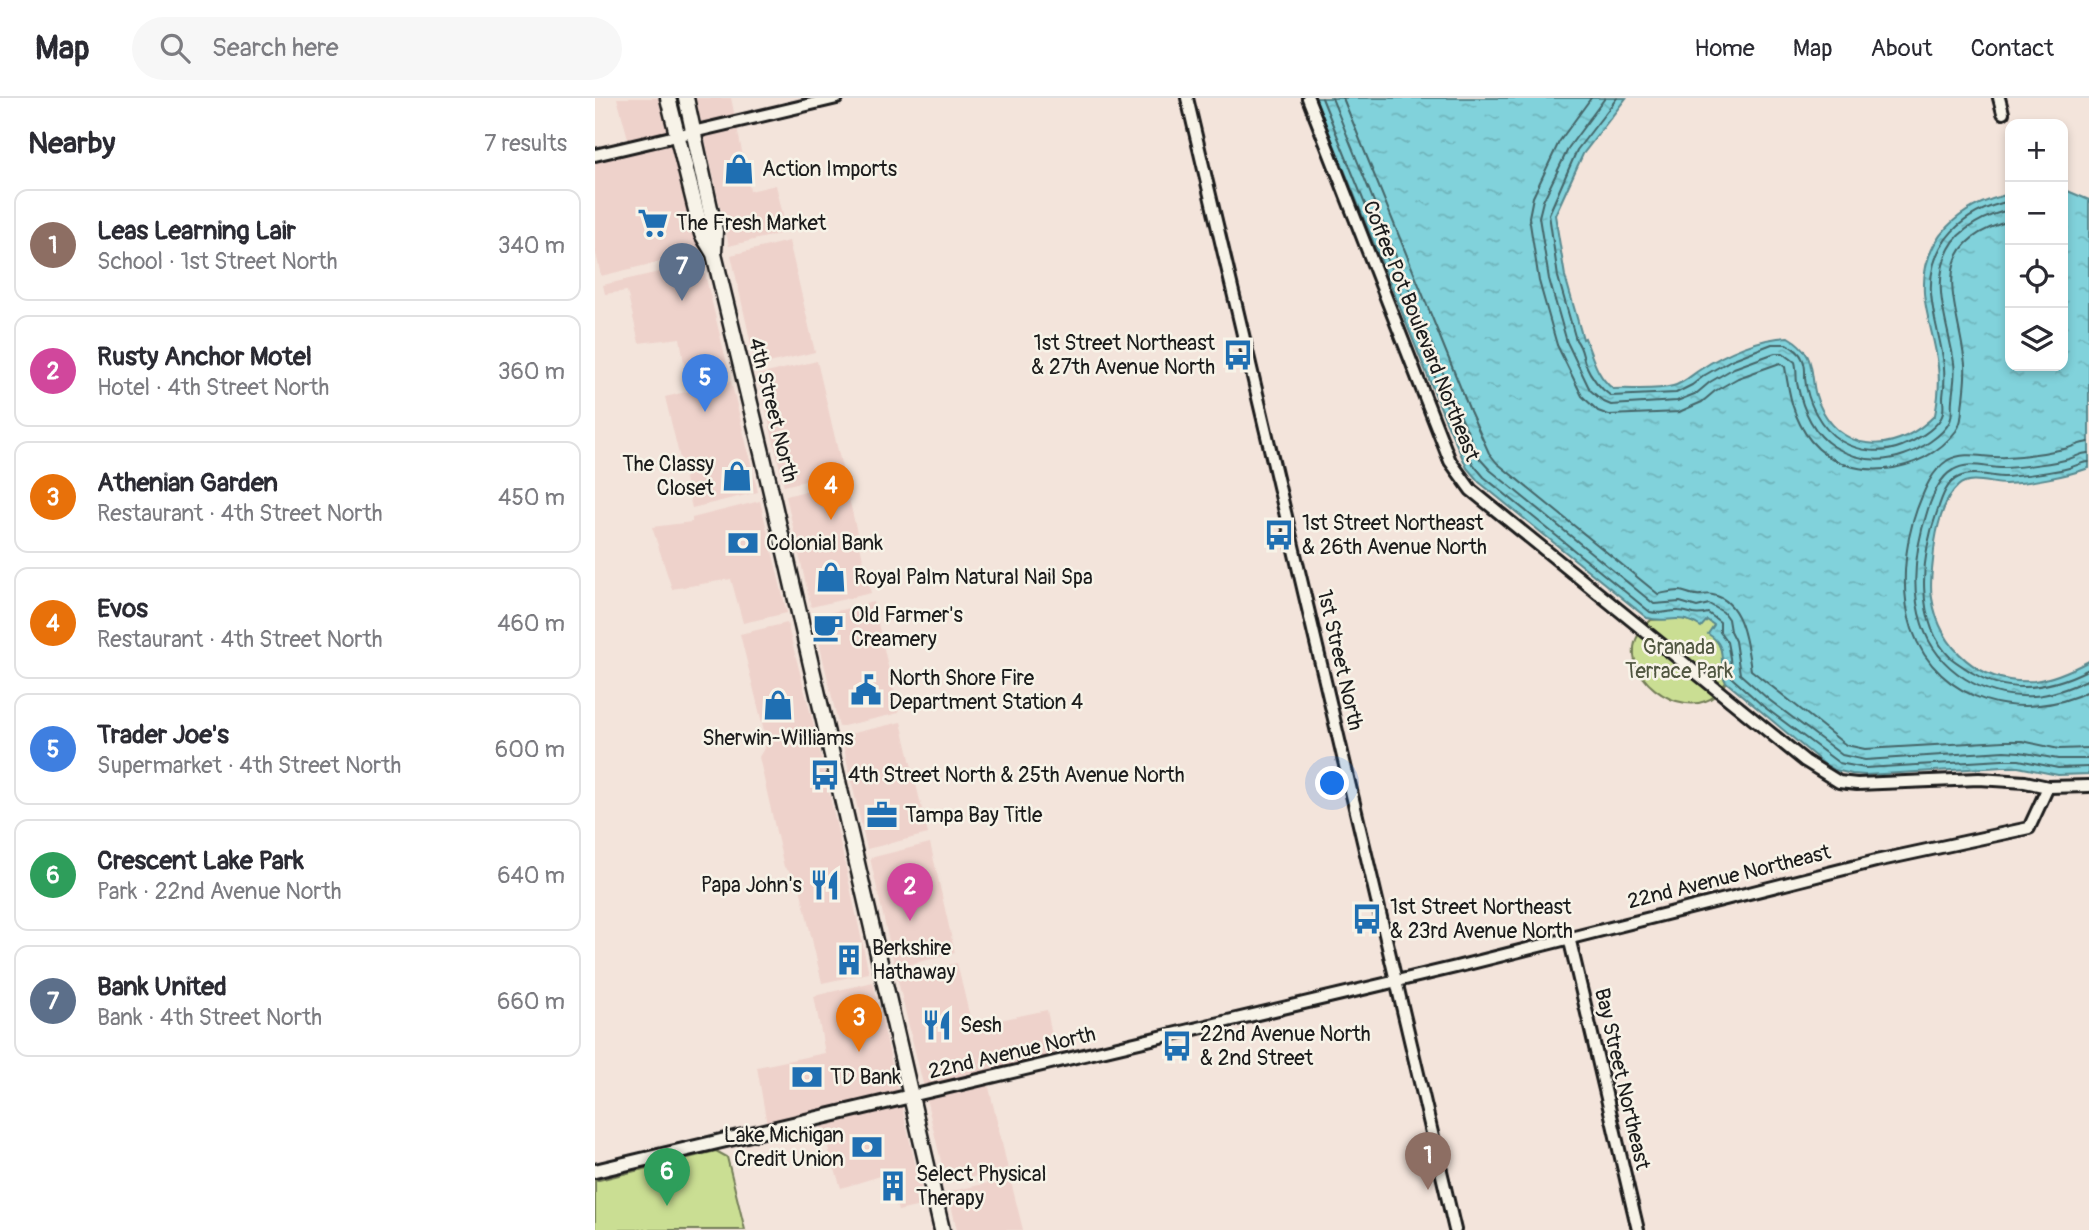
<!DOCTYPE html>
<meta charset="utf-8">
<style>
body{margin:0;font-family:Pangolin,sans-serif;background:#f7f7f7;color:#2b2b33}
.controls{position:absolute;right:21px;top:21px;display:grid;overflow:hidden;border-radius:14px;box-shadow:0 4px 10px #0003}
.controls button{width:63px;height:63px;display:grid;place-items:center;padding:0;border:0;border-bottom:2px solid #e1e1e2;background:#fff;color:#2b2b33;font:35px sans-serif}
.you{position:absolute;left:738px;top:686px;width:24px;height:24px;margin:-18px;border:5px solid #fff;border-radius:50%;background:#1a73e8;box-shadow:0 0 0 10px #1a73e833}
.badge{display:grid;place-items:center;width:46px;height:46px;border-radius:50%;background:#b45309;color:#fff;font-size:23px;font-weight:700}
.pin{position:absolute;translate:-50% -58px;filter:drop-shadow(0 2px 4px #0008)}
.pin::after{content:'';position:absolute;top:37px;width:24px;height:21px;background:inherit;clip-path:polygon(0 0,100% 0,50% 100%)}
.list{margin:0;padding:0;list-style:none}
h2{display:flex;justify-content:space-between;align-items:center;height:91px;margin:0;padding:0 28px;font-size:30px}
h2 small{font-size:23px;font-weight:400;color:#7c7c81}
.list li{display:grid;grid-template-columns:46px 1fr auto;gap:21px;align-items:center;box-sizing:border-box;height:112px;margin:0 14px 14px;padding:0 14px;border:2px solid #e1e1e2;border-radius:14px}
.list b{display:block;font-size:26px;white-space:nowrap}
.list p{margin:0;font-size:23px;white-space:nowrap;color:#7c7c81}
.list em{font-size:23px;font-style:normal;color:#7c7c81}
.icon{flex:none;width:38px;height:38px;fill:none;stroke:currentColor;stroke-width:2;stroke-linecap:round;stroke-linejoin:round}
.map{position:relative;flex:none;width:1494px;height:1132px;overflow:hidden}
header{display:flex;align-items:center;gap:42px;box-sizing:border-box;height:98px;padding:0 35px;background:#fff;border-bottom:2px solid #e1e1e2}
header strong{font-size:33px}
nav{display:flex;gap:38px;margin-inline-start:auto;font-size:24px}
.search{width:490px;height:63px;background:#f7f7f7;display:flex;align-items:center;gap:18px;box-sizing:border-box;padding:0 24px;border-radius:38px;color:#7c7c81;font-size:26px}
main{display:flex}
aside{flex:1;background:#fff}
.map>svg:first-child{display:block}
.built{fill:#eed2cb}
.park{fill:#cade93;stroke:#737d58;stroke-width:2}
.water{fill:url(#water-ripples);stroke:#59898f;stroke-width:2}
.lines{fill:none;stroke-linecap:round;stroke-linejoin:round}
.shore{stroke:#446568;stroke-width:2}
.tertiary-casing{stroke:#1c1c1c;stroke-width:16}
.secondary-casing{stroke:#1c1c1c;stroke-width:18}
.primary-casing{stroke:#1c1c1c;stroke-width:19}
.tertiary{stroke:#f7f3e8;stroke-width:10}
.secondary{stroke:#f7f3e8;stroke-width:12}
.primary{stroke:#f7f3e8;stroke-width:14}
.labels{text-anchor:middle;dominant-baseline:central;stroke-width:5;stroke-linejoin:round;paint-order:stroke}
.poi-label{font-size:21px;fill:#1c1c1c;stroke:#f7f3e8;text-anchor:start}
.street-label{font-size:21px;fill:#1c1c1c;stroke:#f7f3e8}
.park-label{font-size:21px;fill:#505640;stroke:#f7f3e8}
</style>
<header>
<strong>Map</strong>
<div class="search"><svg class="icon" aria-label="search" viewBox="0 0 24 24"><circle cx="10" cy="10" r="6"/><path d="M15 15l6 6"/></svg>Search here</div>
<nav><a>Home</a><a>Map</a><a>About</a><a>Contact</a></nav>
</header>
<main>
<aside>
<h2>Nearby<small>7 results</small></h2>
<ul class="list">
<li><span class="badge" style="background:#8d6e63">1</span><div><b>Leas Learning Lair</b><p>School · 1st Street North</p></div><em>340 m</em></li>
<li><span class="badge" style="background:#d1479c">2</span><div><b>Rusty Anchor Motel</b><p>Hotel · 4th Street North</p></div><em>360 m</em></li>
<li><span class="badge" style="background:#e8710a">3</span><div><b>Athenian Garden</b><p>Restaurant · 4th Street North</p></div><em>450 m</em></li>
<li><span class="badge" style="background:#e8710a">4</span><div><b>Evos</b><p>Restaurant · 4th Street North</p></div><em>460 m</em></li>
<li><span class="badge" style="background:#3f7fe0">5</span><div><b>Trader Joe's</b><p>Supermarket · 4th Street North</p></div><em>600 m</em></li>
<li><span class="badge" style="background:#2e9e5b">6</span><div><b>Crescent Lake Park</b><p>Park · 22nd Avenue North</p></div><em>640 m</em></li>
<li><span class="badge" style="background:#5c6f8a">7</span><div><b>Bank United</b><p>Bank · 4th Street North</p></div><em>660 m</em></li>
</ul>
</aside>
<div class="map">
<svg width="1494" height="1132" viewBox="0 0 1494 1132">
<defs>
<pattern id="water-ripples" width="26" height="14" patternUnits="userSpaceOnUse" patternTransform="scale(1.75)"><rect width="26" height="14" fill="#81d2db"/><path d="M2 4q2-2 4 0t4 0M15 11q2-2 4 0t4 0" fill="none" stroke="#6fb4bb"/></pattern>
</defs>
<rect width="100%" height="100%" fill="#f3e4db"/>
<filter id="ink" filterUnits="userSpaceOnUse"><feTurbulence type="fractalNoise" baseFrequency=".0143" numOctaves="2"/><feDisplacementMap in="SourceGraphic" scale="14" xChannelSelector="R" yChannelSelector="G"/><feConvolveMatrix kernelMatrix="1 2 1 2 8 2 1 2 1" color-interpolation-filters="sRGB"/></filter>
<g filter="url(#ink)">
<g class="built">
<path d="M 22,0 L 68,0 L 76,34 L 34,44 Z"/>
<path d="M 100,0 L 136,0 L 140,19 L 107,27 Z"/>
<path d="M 142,29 L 155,93 L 181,87 L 192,134 L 134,148 L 109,37 Z"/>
<path d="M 79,44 L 105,154 L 6,178 L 0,151 L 0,65 Z"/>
<path d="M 194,143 L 220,254 L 161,268 L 136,157 Z"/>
<path d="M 107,164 L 134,274 L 92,284 L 85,240 L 44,245 L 32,193 L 10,196 L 8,187 Z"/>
<path d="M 222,263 L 248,374 L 189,388 L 163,277 Z"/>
<path d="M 136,283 L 163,394 L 97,410 L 70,299 Z"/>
<path d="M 250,383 L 276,495 L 216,509 L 191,398 Z"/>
<path d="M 165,403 L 192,515 L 148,525 L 136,481 L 77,491 L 57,429 L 97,424 L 97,420 Z"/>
<path d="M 278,504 L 304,615 L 244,629 L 218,519 Z"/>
<path d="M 192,525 L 223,644 L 274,875 L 227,885 L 203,781 L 189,769 L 164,659 L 172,645 L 145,536 Z"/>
<path d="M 306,624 L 333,736 L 272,751 L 246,638 Z"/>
<path d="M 335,745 L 360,855 L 300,870 L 275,760 Z"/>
<path d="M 362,865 L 377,928 L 452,912 L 461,959 L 329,990 L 302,879 Z"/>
<path d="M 278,884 L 304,996 L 172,1027 L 162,969 L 230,955 L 219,898 Z"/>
<path d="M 393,985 L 413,1071 L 351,1085 L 331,1000 Z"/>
<path d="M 306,1005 L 330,1107 L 303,1113 L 292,1076 L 246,1090 L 225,1025 Z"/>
<path d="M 415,1080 L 428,1132 L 362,1132 L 353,1094 Z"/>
</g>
<g class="park">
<path d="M 1084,520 L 1098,524 L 1112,521 L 1120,527 C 1119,543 1127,547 1128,561 C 1130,570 1126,577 1131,584 C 1128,588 1125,594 1121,597 C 1086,626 1018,574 1045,534 C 1048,529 1053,525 1056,522 Z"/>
<path d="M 121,1053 L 132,1059 L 150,1132 L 0,1132 L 0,1083 Z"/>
</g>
<path class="water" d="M 720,0 L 1031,0 L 988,56 L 960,117 L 970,178 L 988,241 L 990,240 C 998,260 1001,277 1018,291 C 1037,290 1060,293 1078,288 C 1090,285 1096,277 1106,271 C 1130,255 1165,240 1193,239 C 1228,259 1210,283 1227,312 C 1254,360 1306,352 1340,317 C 1343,302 1345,284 1343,269 C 1341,244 1331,220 1329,195 C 1326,140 1365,107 1415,96 L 1415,268 L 1468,268 L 1468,91 L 1494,102 L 1494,370 C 1472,378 1434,385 1410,386 C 1396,386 1375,377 1363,388 C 1348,401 1341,433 1339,452 C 1338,468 1334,485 1337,500 C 1345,551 1386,587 1439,583 C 1458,581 1477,572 1494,563 L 1494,676 L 1463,677 L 1423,669 L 1408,669 L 1270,677 L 1257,676 L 1240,672 L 1228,665 L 1131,584 C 1121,569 1136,549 1113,536 L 1119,527 L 1112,522 L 1106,529 C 1083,514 1074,526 1052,520 L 884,384 L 872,370 L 851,323 Z"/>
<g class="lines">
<g class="shore">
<path d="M 727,0 L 857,321 L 878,366 L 889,379 L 1055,514 C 1066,517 1074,512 1084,513 C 1099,514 1097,519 1113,515 L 1125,524 L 1125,534 L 1132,544 L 1135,560 L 1137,580 L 1168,608 L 1244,665 L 1270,670 L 1408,662 L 1424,662 L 1463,670 L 1494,669"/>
<path d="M 737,0 L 865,317 L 885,361 L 895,372 L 1059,506 L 1085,504 L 1102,509 L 1114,506 L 1128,514 L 1133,521 L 1135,533 L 1140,543 L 1145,576 L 1173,601 L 1247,657 L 1270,662 L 1409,653 L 1425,654 L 1463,661 L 1494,661"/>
<path d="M 748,0 L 875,313 L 894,355 L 902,365 L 1063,496 C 1070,495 1078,493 1085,493 C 1091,494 1096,497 1101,497 C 1107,498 1112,495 1118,497 C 1148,503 1152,547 1156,572 L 1251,647 L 1270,651 L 1409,643 L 1427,643 L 1464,651 L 1494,650"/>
<path d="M 996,0 L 964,44 L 938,99 L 934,119 L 944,183 L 962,247 L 987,298 L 1003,313 L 1014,317 L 1084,314 L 1107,304 L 1120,293 L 1143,280 L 1185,265 L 1190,269 C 1194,296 1198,321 1216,343 C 1253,387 1328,377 1361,333 C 1368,323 1366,314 1368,302 C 1369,290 1371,279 1370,266 C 1363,203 1328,146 1415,123"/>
<path d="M 1010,0 L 974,49 L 948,103 L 944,119 L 954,181 L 972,244 L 995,292 L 1009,304 L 1016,307 L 1082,303 L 1102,295 L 1115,284 L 1139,270 L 1180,255 L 1188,255 L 1200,264 C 1202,271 1201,278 1202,285 C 1207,309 1216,334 1238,348 C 1259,361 1284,366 1309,357 C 1324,352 1348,338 1355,323 C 1358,316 1356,309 1357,302 C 1358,289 1361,278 1359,265 C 1354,228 1335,187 1354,151 C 1364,130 1394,116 1415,112"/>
<path d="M 1022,0 L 982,52 L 954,116 L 963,179 L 981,242 C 987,249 987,256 990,265 C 996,279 1003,289 1016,298 L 1081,295 L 1097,287 L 1110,277 L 1136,262 L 1177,246 L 1191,246 C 1197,249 1204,253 1207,260 C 1211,267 1210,273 1210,280 C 1212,304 1225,330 1246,343 C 1265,354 1287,356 1307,348 C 1320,343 1339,332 1346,320 C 1350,314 1348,306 1348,299 C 1354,257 1339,234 1336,195 C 1333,144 1369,113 1415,103"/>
<path d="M 1494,344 C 1484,345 1478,349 1469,351 C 1451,355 1429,358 1411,359 C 1391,361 1372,352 1353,362 C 1336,373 1329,393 1322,411 C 1309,447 1305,494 1317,531 C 1343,606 1428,625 1494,593"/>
<path d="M 1494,355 C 1486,355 1481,359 1474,361 C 1461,365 1425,369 1411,370 C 1393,371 1375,362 1358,372 C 1345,379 1338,397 1333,411 C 1321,447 1315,489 1327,526 C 1342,573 1390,601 1439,598 C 1458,597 1477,589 1494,581"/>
<path d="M 1494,364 C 1487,364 1481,368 1474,370 C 1459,374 1426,378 1411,379 C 1395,379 1379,372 1364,379 C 1351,384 1346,402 1342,414 C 1326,458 1319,524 1356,560 C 1363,566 1371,570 1378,575 C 1416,598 1457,590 1494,571"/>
</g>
<g class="tertiary-casing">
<g id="tertiary">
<path d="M 592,0 L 860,1132"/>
<path d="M 713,0 L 855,363 L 876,392 L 1210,663 L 1244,684 L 1262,686 L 1384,681 L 1430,684 L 1453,689 L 1494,688"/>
<path d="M 1404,0 L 1408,15"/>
<path d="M 0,57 L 242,0"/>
<path d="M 974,839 L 1043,1132"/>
<path d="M 316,998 L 861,869 L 1281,763 L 1434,730 L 1453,689"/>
</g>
</g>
<g class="secondary-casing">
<path id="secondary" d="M 0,1073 L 316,998"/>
</g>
<g class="primary-casing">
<g id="primary">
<path d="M 73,0 L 107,136 L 119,156 L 167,355 L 347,1132"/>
<path d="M 91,0 L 120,133 L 119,155"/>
</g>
</g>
<use href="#tertiary" class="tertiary"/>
<use href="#secondary" class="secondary"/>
<use href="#primary" class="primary"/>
</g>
</g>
<defs>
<g id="shop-bare" transform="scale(2.415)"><path d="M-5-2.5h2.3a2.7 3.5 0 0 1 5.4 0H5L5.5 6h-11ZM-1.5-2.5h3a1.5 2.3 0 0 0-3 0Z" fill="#1f6fb2" stroke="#f7f3e8" stroke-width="2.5" paint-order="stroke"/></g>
<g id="supermarket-bare" transform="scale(2.415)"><path d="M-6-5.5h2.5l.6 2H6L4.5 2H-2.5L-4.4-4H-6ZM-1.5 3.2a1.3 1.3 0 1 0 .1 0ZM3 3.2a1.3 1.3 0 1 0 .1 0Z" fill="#1f6fb2" stroke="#f7f3e8" stroke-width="2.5" paint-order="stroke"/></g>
<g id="bus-bare" transform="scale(2.415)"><path d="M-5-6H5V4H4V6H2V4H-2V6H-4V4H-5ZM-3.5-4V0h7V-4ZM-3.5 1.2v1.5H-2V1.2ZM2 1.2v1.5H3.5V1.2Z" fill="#1f6fb2" stroke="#f7f3e8" stroke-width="2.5" paint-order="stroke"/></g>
<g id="bank-bare" transform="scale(2.415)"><path d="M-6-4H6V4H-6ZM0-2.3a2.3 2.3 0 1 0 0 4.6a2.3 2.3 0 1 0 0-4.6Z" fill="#1f6fb2" stroke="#f7f3e8" stroke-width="2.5" paint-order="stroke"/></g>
<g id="cafe-bare" transform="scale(2.415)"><path d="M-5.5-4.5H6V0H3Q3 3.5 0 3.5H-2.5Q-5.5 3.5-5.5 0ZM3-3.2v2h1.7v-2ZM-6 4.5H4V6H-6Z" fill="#1f6fb2" stroke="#f7f3e8" stroke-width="2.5" paint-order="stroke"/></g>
<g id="civic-bare" transform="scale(2.415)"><path d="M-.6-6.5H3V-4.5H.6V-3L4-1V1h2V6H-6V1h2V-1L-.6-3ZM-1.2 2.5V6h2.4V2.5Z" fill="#1f6fb2" stroke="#f7f3e8" stroke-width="2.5" paint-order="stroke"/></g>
<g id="office-bare" transform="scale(2.415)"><path d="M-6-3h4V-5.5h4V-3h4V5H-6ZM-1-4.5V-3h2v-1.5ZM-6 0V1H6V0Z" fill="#1f6fb2" stroke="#f7f3e8" stroke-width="2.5" paint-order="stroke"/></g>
<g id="restaurant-bare" transform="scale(2.415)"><path d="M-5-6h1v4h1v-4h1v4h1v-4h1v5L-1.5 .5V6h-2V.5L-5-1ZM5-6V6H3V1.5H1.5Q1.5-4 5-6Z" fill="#1f6fb2" stroke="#f7f3e8" stroke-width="2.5" paint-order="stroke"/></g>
<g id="building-bare" transform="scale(2.415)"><path d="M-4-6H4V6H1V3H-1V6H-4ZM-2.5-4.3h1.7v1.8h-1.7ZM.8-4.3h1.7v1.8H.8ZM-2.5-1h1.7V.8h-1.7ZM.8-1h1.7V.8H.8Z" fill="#1f6fb2" stroke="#f7f3e8" stroke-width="2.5" paint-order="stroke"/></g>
</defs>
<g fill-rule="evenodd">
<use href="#shop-bare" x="144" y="71"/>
<use href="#supermarket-bare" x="58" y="125"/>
<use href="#bus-bare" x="643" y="257"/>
<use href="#shop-bare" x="142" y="378"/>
<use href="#bus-bare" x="684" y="437"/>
<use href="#bank-bare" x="148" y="445"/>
<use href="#shop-bare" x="236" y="479"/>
<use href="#cafe-bare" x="233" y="529"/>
<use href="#civic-bare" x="271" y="592"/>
<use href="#shop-bare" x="183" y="607"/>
<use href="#bus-bare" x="230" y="677"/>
<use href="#office-bare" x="287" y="717"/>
<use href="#restaurant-bare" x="230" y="787"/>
<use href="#bus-bare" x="772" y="821"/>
<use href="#building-bare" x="254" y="862"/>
<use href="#restaurant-bare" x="342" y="927"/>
<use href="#bus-bare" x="582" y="948"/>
<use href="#bank-bare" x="212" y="979"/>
<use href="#bank-bare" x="272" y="1049"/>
<use href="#building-bare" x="298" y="1088"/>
</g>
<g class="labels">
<g class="poi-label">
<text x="167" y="71">Action Imports</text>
<text x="81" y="125">The Fresh Market</text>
<text x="620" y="245" text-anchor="end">1st Street Northeast<tspan x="620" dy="24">&amp; 27th Avenue North</tspan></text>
<text x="119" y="366" text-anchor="end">The Classy<tspan x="119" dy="24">Closet</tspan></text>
<text x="707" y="425">1st Street Northeast<tspan x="707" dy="24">&amp; 26th Avenue North</tspan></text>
<text x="171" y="445">Colonial Bank</text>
<text x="259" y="479">Royal Palm Natural Nail Spa</text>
<text x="256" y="517">Old Farmer's<tspan x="256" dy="24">Creamery</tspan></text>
<text x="294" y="580">North Shore Fire<tspan x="294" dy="24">Department Station 4</tspan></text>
<text x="183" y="640" text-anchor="middle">Sherwin-Williams</text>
<text x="253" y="677">4th Street North &amp; 25th Avenue North</text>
<text x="310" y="717">Tampa Bay Title</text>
<text x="207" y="787" text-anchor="end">Papa John's</text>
<text x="795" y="809">1st Street Northeast<tspan x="795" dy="24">&amp; 23rd Avenue North</tspan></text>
<text x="277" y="850">Berkshire<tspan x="277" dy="24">Hathaway</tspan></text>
<text x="365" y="927">Sesh</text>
<text x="605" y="936">22nd Avenue North<tspan x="605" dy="24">&amp; 2nd Street</tspan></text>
<text x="235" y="979">TD Bank</text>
<text x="249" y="1037" text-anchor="end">Lake Michigan<tspan x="249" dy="24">Credit Union</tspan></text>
<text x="321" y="1076">Select Physical<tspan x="321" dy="24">Therapy</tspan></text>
</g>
<g class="street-label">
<text transform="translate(826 233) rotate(68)">Coffee Pot Boulevard Northeast</text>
<text transform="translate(178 312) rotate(76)">4th Street North</text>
<text transform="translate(745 562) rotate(77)">1st Street North</text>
<text transform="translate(1134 779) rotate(-14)">22nd Avenue Northeast</text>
<text transform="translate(417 955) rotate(-13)">22nd Avenue North</text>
<text transform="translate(1027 981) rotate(77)">Bay Street Northeast</text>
</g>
<g class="park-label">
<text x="1084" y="549">Granada<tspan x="1084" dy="24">Terrace Park</tspan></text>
</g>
</g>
</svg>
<div class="controls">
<button>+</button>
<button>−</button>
<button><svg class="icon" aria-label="locate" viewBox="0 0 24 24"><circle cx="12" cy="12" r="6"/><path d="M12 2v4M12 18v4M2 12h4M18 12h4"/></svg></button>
<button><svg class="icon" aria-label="layers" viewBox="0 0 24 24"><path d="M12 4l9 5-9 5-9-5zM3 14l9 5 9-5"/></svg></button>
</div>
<div class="you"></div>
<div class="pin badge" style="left:833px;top:1092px;background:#8d6e63">1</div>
<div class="pin badge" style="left:315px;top:823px;background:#d1479c">2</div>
<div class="pin badge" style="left:264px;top:954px;background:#e8710a">3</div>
<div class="pin badge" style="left:236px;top:422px;background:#e8710a">4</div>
<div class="pin badge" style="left:110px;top:314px;background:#3f7fe0">5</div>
<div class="pin badge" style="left:72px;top:1108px;background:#2e9e5b">6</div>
<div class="pin badge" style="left:87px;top:203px;background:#5c6f8a">7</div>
</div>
</main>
